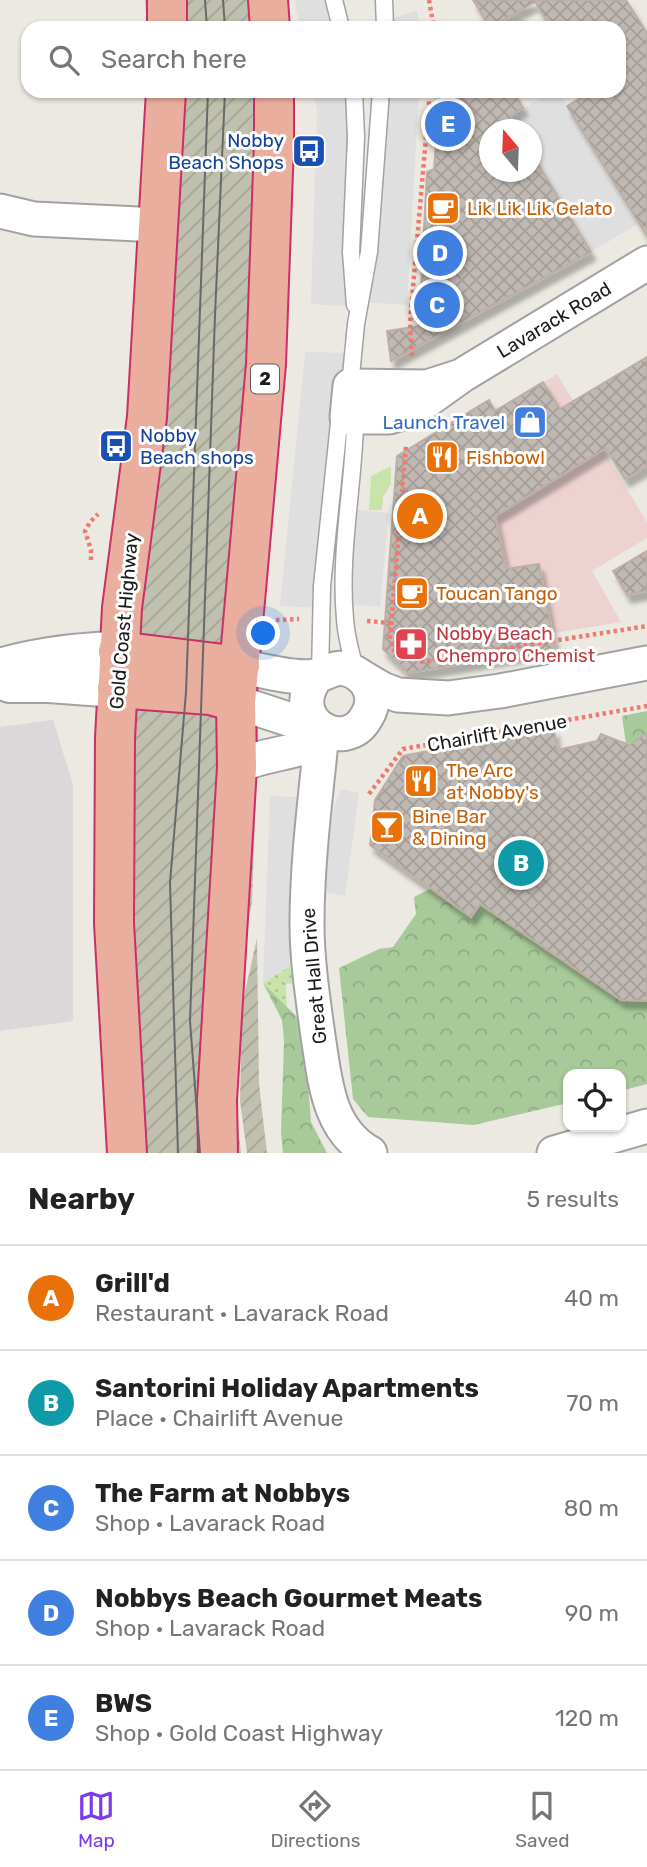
<!DOCTYPE html>
<meta charset="utf-8">
<style>
body{margin:0;font-family:Rubik,sans-serif;background:#f2f2f2;color:#222}
.controls{position:absolute;right:21px;bottom:21px;display:grid;overflow:hidden;border-radius:14px;box-shadow:0 2px 5px #0004}
.controls button{width:63px;height:63px;display:grid;place-items:center;padding:0;border:0;border-bottom:2px solid #e0e0e0;background:#fff;color:#222;font:35px sans-serif}
.compass{position:absolute;left:479px;top:119px;width:63px;height:63px;border-radius:50%;background:#fff;box-shadow:0 2px 5px #0004;rotate:341deg}
.you{position:absolute;left:264px;top:634px;width:24px;height:24px;margin:-18px;border:5px solid #fff;border-radius:50%;background:#1a73e8;box-shadow:0 0 0 10px #1a73e833}
.badge{display:grid;place-items:center;width:46px;height:46px;border-radius:50%;background:#7c3aed;color:#fff;font-size:23px;font-weight:700}
.pin{position:absolute;translate:-50% -50%;border:4px solid #fff;box-shadow:0 2px 7px #0006}
.list{margin:0;padding:0;list-style:none}
h2{display:flex;justify-content:space-between;align-items:center;height:91px;margin:0;padding:0 28px;font-size:30px}
h2 small{font-size:23px;font-weight:400;color:#767676}
.list li{display:grid;grid-template-columns:46px 1fr auto;gap:21px;align-items:center;box-sizing:border-box;height:105px;padding:0 28px;border-top:2px solid #e0e0e0}
.list b{display:block;font-size:26px;white-space:nowrap}
.list p{margin:0;font-size:23px;white-space:nowrap;color:#767676}
.list em{font-size:23px;font-style:normal;color:#767676}
.icon{flex:none;width:38px;height:38px;fill:none;stroke:currentColor;stroke-width:2;stroke-linecap:round;stroke-linejoin:round}
.map{position:relative;flex:none;width:647px;height:1153px;overflow:hidden}
.search{position:absolute;background:#fff;box-shadow:0 2px 5px #0004;left:21px;right:21px;top:21px;height:77px;display:flex;align-items:center;gap:18px;box-sizing:border-box;padding:0 24px;border-radius:21px;color:#767676;font-size:26px}
.sheet{height:616px;background:#fff}
nav{display:flex;justify-content:space-around;align-items:center;box-sizing:border-box;height:98px;border-top:2px solid #e0e0e0;background:#fff;font-size:19px;color:#767676}
nav a{display:grid;justify-items:center;gap:4px}
nav .on{color:#7c3aed}
.map>svg:first-child{display:block}
.residential{fill:#dad8d8}
.commercial{fill:#edd2d1}
.construction{fill:url(#construction-furrows)}
.grass{fill:url(#grass-dots)}
.forest{fill:url(#forest-crowns)}
.garden{fill:#c8e4aa}
.parking{fill:#dfdfdf}
.building{fill:url(#building-cross-hatch);stroke:#bdafa5;stroke-width:2;filter:url(#shadow)}
.lines{fill:none;stroke-linecap:round;stroke-linejoin:round}
.service-casing{stroke:#a2a2a2;stroke-width:19}
.minor-casing{stroke:#a2a2a2;stroke-width:37}
.tertiary-casing{stroke:#a2a2a2;stroke-width:42}
.trunk-casing{stroke:#ca2f67;stroke-width:42}
.path{stroke:#f07a6f;stroke-width:4.5;stroke-dasharray:3.5 3.5;stroke-linecap:butt}
.service{stroke:#fff;stroke-width:16}
.minor{stroke:#fff;stroke-width:33}
.tertiary{stroke:#fff;stroke-width:38}
.trunk{stroke:#eaae9e;stroke-width:38}
.tram{stroke:#696969;stroke-width:2}
.labels{text-anchor:middle;dominant-baseline:central;stroke-width:6;stroke-linejoin:round;paint-order:stroke}
.shield{fill:#fff;stroke:#5f5f5f;stroke-width:2}
.shield-label{font-size:18px;font-weight:bold;fill:#1b1b1b}
.transit-label{font-size:19px;fill:#164399;stroke:#fff;text-anchor:end}
.food-label{font-size:19px;fill:#c56008;stroke:#fff;text-anchor:start}
.street-label{font-size:19px;fill:#1b1b1b;stroke:#fff}
.shop-label{font-size:19px;fill:#366cbe;stroke:#fff;text-anchor:end}
.health-label{font-size:19px;fill:#be3a42;stroke:#fff;text-anchor:start}
</style>
<div class="map">
<svg width="647" height="1153" viewBox="0 0 647 1153">
<defs>
<pattern id="construction-furrows" width="10" height="10" patternUnits="userSpaceOnUse" patternTransform="scale(1.75)"><rect width="10" height="10" fill="#c0c0ae"/><path d="M-1 1l2-2M0 10L10 0M9 11l2-2" fill="none" stroke="#a4a495"/></pattern>
<pattern id="grass-dots" width="8" height="8" patternUnits="userSpaceOnUse" patternTransform="scale(1.75)"><rect width="8" height="8" fill="#c8e4aa"/><path d="M2 2h.1M6 6h.1" fill="none" stroke="#abc392" stroke-width="1.8" stroke-linecap="round"/></pattern>
<pattern id="forest-crowns" width="20" height="18" patternUnits="userSpaceOnUse" patternTransform="scale(1.75)"><rect width="20" height="18" fill="#a8c999"/><path d="M2 6a3 3 0 1 1 6 0M12 15a3 3 0 1 1 6 0" fill="none" stroke="#90ac83"/></pattern>
<pattern id="building-cross-hatch" width="8" height="8" patternUnits="userSpaceOnUse" patternTransform="scale(1.75)"><rect width="8" height="8" fill="#c0b8b2"/><path d="M0 0l8 8M0 8l8-8" fill="none" stroke="#a49e98"/></pattern>
<filter id="shadow"><feDropShadow dx="4.5" dy="8" stdDeviation="2" flood-color="#0004"/></filter>
</defs>
<rect width="100%" height="100%" fill="#ece9e2"/>
<path class="residential" d="M 53,720 L 73,785 L 73,1021 L 0,1031 L 0,727 Z"/>
<path class="commercial" d="M 557,374 L 647,522 L 647,538 L 592,571 L 621,622 L 412,656 L 412,462 Z"/>
<g class="construction">
<path d="M 145,0 L 276,0 L 278,28 L 147,28 Z"/>
<path d="M 154,91 L 282,91 L 252,901 L 238,983 L 235,1102 L 241,1153 L 123,1153 L 120,900 L 134,744 Z"/>
<path d="M 257,938 L 259,1084 L 267,1153 L 247,1153 L 240,1101 L 242,1006 Z"/>
</g>
<path class="grass" d="M 290,966 L 293,983 L 286,984 L 287,1007 L 263,983 Z"/>
<g class="forest">
<path d="M 647,711 L 647,739 L 626,744 L 622,716 Z"/>
<path d="M 430,889 L 471,917 L 480,904 L 621,1000 L 647,1001 L 647,1084 L 621,1091 L 621,1074 L 568,1074 L 568,1103 L 474,1125 L 368,1117 L 353,1099 L 339,968 L 379,949 L 393,947 L 416,914 L 414,897 Z"/>
<path d="M 263,983 L 303,1023 L 311,1122 L 327,1153 L 283,1153 L 281,1133 L 284,1041 L 282,1020 Z"/>
</g>
<path class="garden" d="M 391,466 L 391,484 L 383,497 L 382,510 L 369,510 L 371,476 Z"/>
<g class="parking">
<path d="M 294,0 L 334,0 L 341,28 L 300,28 Z"/>
<path d="M 417,10 L 420,28 L 385,28 L 385,21 Z"/>
<path d="M 313,91 L 354,91 L 355,307 L 311,304 L 317,109 Z"/>
<path d="M 381,91 L 419,91 L 407,305 L 361,302 Z"/>
<path d="M 553,91 L 558,91 L 567,106 L 639,223 L 591,252 L 532,152 L 532,130 L 518,129 L 510,116 Z"/>
<path d="M 305,352 L 354,353 L 321,608 L 280,606 Z"/>
<path d="M 349,509 L 389,513 L 380,607 L 344,604 Z"/>
<path d="M 341,789 L 359,793 L 345,896 L 323,892 L 334,807 Z"/>
<path d="M 270,796 L 297,797 L 290,966 L 263,983 Z"/>
</g>
<g class="building">
<path d="M 473,0 L 626,0 L 647,33 L 647,236 L 567,106 L 592,91 L 619,91 L 619,28 L 551,28 L 535,2 L 490,28 Z"/>
<path d="M 440,91 L 513,91 L 523,108 L 510,116 L 518,130 L 489,130 L 489,172 L 531,172 L 531,152 L 591,252 L 391,361 L 387,331 L 419,326 L 427,172 L 434,169 Z"/>
<path d="M 647,357 L 647,466 L 625,479 L 606,448 L 495,516 L 506,569 L 539,564 L 555,648 L 408,673 L 383,649 L 397,456 L 489,400 L 495,411 L 543,382 L 560,409 Z"/>
<path d="M 647,551 L 647,591 L 627,595 L 613,571 Z"/>
<path d="M 554,729 L 557,750 L 597,741 L 601,734 L 629,745 L 647,733 L 647,1001 L 621,1000 L 480,904 L 471,917 L 370,845 L 375,800 L 403,756 L 465,744 L 466,748 Z"/>
</g>
<g class="lines">
<g class="service-casing">
<g id="service">
<path d="M 334,0 L 341,28"/>
<path d="M 384,0 L 385,28"/>
<path d="M 354,91 L 356,137 L 351,252 L 355,305"/>
<path d="M 350,386 L 356,324 L 369,252 L 381,91"/>
<path d="M 320,674 L 322,586 L 339,423 L 347,417 L 355,425 C 353,489 339,555 345,619 C 346,637 351,654 356,672"/>
</g>
</g>
<g class="minor-casing">
<g id="minor">
<path d="M 0,211 L 34,219 L 159,225"/>
<path d="M 461,376 L 427,387 L 350,386 L 347,417 L 389,417 L 415,409 L 461,376 L 647,263"/>
<path d="M 240,666 C 260,670 295,680 315,676 C 327,674 333,666 346,669 C 357,672 366,679 370,690 C 373,699 372,708 367,716 C 346,757 282,720 317,676"/>
<path d="M 360,676 L 382,689 L 398,695 L 448,698 L 500,691 L 647,663"/>
<path d="M 236,702 L 325,731"/>
<path d="M 321,742 C 315,802 307,863 307,924 C 307,961 313,999 318,1036 C 325,1079 327,1129 370,1153"/>
<path d="M 237,767 C 266,751 307,755 331,733"/>
<path d="M 554,1153 L 647,1126"/>
</g>
</g>
<g class="tertiary-casing">
<g id="tertiary">
<path d="M 0,668 C 38,657 79,652 118,651"/>
<path d="M 10,683 L 49,683 L 117,688"/>
</g>
</g>
<g class="trunk-casing">
<g id="trunk">
<path d="M 167,0 L 167,28"/>
<path d="M 268,0 L 270,28"/>
<path d="M 118,651 L 240,666"/>
<path d="M 117,688 L 210,695 L 236,702"/>
<path d="M 127,1153 L 114,923 L 115,738 L 122,608 L 147,417 L 166,91"/>
<path d="M 218,1153 L 217,1100 L 237,767 L 236,702 L 266,364 L 274,143 L 274,91"/>
</g>
</g>
<g class="path">
<path d="M 429,0 L 434,28"/>
<path d="M 412,356 L 410,322 L 430,91"/>
<path d="M 91,560 L 91,550 L 85,531 L 90,522 L 98,514"/>
<path d="M 276,620 L 299,619"/>
<path d="M 367,621 L 391,623"/>
<path d="M 405,661 L 395,653 L 390,639 L 406,445"/>
<path d="M 420,662 L 647,626"/>
<path d="M 369,794 L 403,749 L 647,706"/>
</g>
<use href="#service" class="service"/>
<use href="#minor" class="minor"/>
<use href="#tertiary" class="tertiary"/>
<use href="#trunk" class="trunk"/>
<g class="tram">
<path d="M 205,0 L 207,28"/>
<path d="M 223,0 L 225,28"/>
<path d="M 178,1153 L 170,883 L 186,692 L 208,91"/>
<path d="M 200,1153 L 190,1021 L 215,315 L 225,91"/>
</g>
</g>
<defs>
<g id="bus-square" transform="scale(1.75)"><rect x="-9" y="-9" width="18" height="18" rx="4" fill="#1a4fb4" stroke="#fff"/><path d="M-5-6H5V4H4V6H2V4H-2V6H-4V4H-5ZM-3.5-4V0h7V-4ZM-3.5 1.2v1.5H-2V1.2ZM2 1.2v1.5H3.5V1.2Z" fill="#fff"/></g>
<g id="cafe-square" transform="scale(1.75)"><rect x="-9" y="-9" width="18" height="18" rx="4" fill="#e8710a" stroke="#fff"/><path d="M-5.5-4.5H6V0H3Q3 3.5 0 3.5H-2.5Q-5.5 3.5-5.5 0ZM3-3.2v2h1.7v-2ZM-6 4.5H4V6H-6Z" fill="#fff"/></g>
<g id="shop-square" transform="scale(1.75)"><rect x="-9" y="-9" width="18" height="18" rx="4" fill="#3f7fe0" stroke="#fff"/><path d="M-5-2.5h2.3a2.7 3.5 0 0 1 5.4 0H5L5.5 6h-11ZM-1.5-2.5h3a1.5 2.3 0 0 0-3 0Z" fill="#fff"/></g>
<g id="restaurant-square" transform="scale(1.75)"><rect x="-9" y="-9" width="18" height="18" rx="4" fill="#e8710a" stroke="#fff"/><path d="M-5-6h1v4h1v-4h1v4h1v-4h1v5L-1.5 .5V6h-2V.5L-5-1ZM5-6V6H3V1.5H1.5Q1.5-4 5-6Z" fill="#fff"/></g>
<g id="pharmacy-square" transform="scale(1.75)"><rect x="-9" y="-9" width="18" height="18" rx="4" fill="#e0444e" stroke="#fff"/><path d="M-2-6h4v4h4v4h-4v4h-4v-4h-4v-4h4Z" fill="#fff"/></g>
<g id="bar-square" transform="scale(1.75)"><rect x="-9" y="-9" width="18" height="18" rx="4" fill="#e8710a" stroke="#fff"/><path d="M-6-5H6L.8 .8V4.5H3.5V6h-7V4.5H-.8V.8Z" fill="#fff"/></g>
</defs>
<g fill-rule="evenodd">
<use href="#bus-square" x="309" y="151"/>
<use href="#cafe-square" x="443" y="208"/>
<use href="#shop-square" x="530" y="422"/>
<use href="#bus-square" x="116" y="446"/>
<use href="#restaurant-square" x="442" y="457"/>
<use href="#cafe-square" x="412" y="593"/>
<use href="#pharmacy-square" x="411" y="644"/>
<use href="#restaurant-square" x="421" y="781"/>
<use href="#bar-square" x="387" y="827"/>
</g>
<g class="labels">
<rect class="shield" x="251" y="364.5" width="28" height="29" rx="5"/>
<g class="shield-label">
<text x="265" y="379">2</text>
</g>
<g class="transit-label">
<text x="284" y="140">Nobby<tspan x="284" dy="22">Beach Shops</tspan></text>
<text x="140" y="435" text-anchor="start">Nobby<tspan x="140" dy="22">Beach shops</tspan></text>
</g>
<g class="food-label">
<text x="467" y="208">Lik Lik Lik Gelato</text>
<text x="466" y="457">Fishbowl</text>
<text x="436" y="593">Toucan Tango</text>
<text x="446" y="770">The Arc<tspan x="446" dy="22">at Nobby's</tspan></text>
<text x="412" y="816">Bine Bar<tspan x="412" dy="22">&amp; Dining</tspan></text>
</g>
<g class="street-label">
<text transform="translate(554 320) rotate(-31)">Lavarack Road</text>
<text transform="translate(124 621) rotate(-85)">Gold Coast Highway</text>
<text transform="translate(497 733) rotate(-10)">Chairlift Avenue</text>
<text transform="translate(314 976) rotate(-95)">Great Hall Drive</text>
</g>
<g class="shop-label">
<text x="505" y="422">Launch Travel</text>
</g>
<g class="health-label">
<text x="436" y="633">Nobby Beach<tspan x="436" dy="22">Chempro Chemist</tspan></text>
</g>
</g>
</svg>
<div class="controls">
<button><svg class="icon" aria-label="locate" viewBox="0 0 24 24"><circle cx="12" cy="12" r="6"/><path d="M12 2v4M12 18v4M2 12h4M18 12h4"/></svg></button>
</div>
<svg class="compass" viewBox="-18 -18 36 36"><path d="M0-13l5 13h-10z" fill="#e53935"/><path d="M0 13l5-13h-10z" fill="#767676"/></svg>
<div class="you"></div>
<div class="pin badge" style="left:420px;top:516px;background:#e8710a">A</div>
<div class="pin badge" style="left:521px;top:863px;background:#0f9aa8">B</div>
<div class="pin badge" style="left:437px;top:305px;background:#3f7fe0">C</div>
<div class="pin badge" style="left:440px;top:253px;background:#3f7fe0">D</div>
<div class="pin badge" style="left:448px;top:124px;background:#3f7fe0">E</div>
<div class="search"><svg class="icon" aria-label="search" viewBox="0 0 24 24"><circle cx="10" cy="10" r="6"/><path d="M15 15l6 6"/></svg>Search here</div>
</div>
<section class="sheet">
<h2>Nearby<small>5 results</small></h2>
<ul class="list">
<li><span class="badge" style="background:#e8710a">A</span><div><b>Grill'd</b><p>Restaurant · Lavarack Road</p></div><em>40 m</em></li>
<li><span class="badge" style="background:#0f9aa8">B</span><div><b>Santorini Holiday Apartments</b><p>Place · Chairlift Avenue</p></div><em>70 m</em></li>
<li><span class="badge" style="background:#3f7fe0">C</span><div><b>The Farm at Nobbys</b><p>Shop · Lavarack Road</p></div><em>80 m</em></li>
<li><span class="badge" style="background:#3f7fe0">D</span><div><b>Nobbys Beach Gourmet Meats</b><p>Shop · Lavarack Road</p></div><em>90 m</em></li>
<li><span class="badge" style="background:#3f7fe0">E</span><div><b>BWS</b><p>Shop · Gold Coast Highway</p></div><em>120 m</em></li>
</ul>
</section>
<nav>
<a class="on"><svg class="icon" aria-label="map" viewBox="0 0 24 24"><path d="M3 6l6-2 6 2 6-2v14l-6 2-6-2-6 2zM9 4v14M15 6v14"/></svg>Map</a>
<a><svg class="icon" aria-label="directions" viewBox="0 0 24 24"><path d="M12 3l9 9-9 9-9-9zM9 14v-3h6M13 9l2 2-2 2"/></svg>Directions</a>
<a><svg class="icon" aria-label="saved" viewBox="0 0 24 24"><path d="M7 4h10v16l-5-4-5 4z"/></svg>Saved</a>
</nav>
